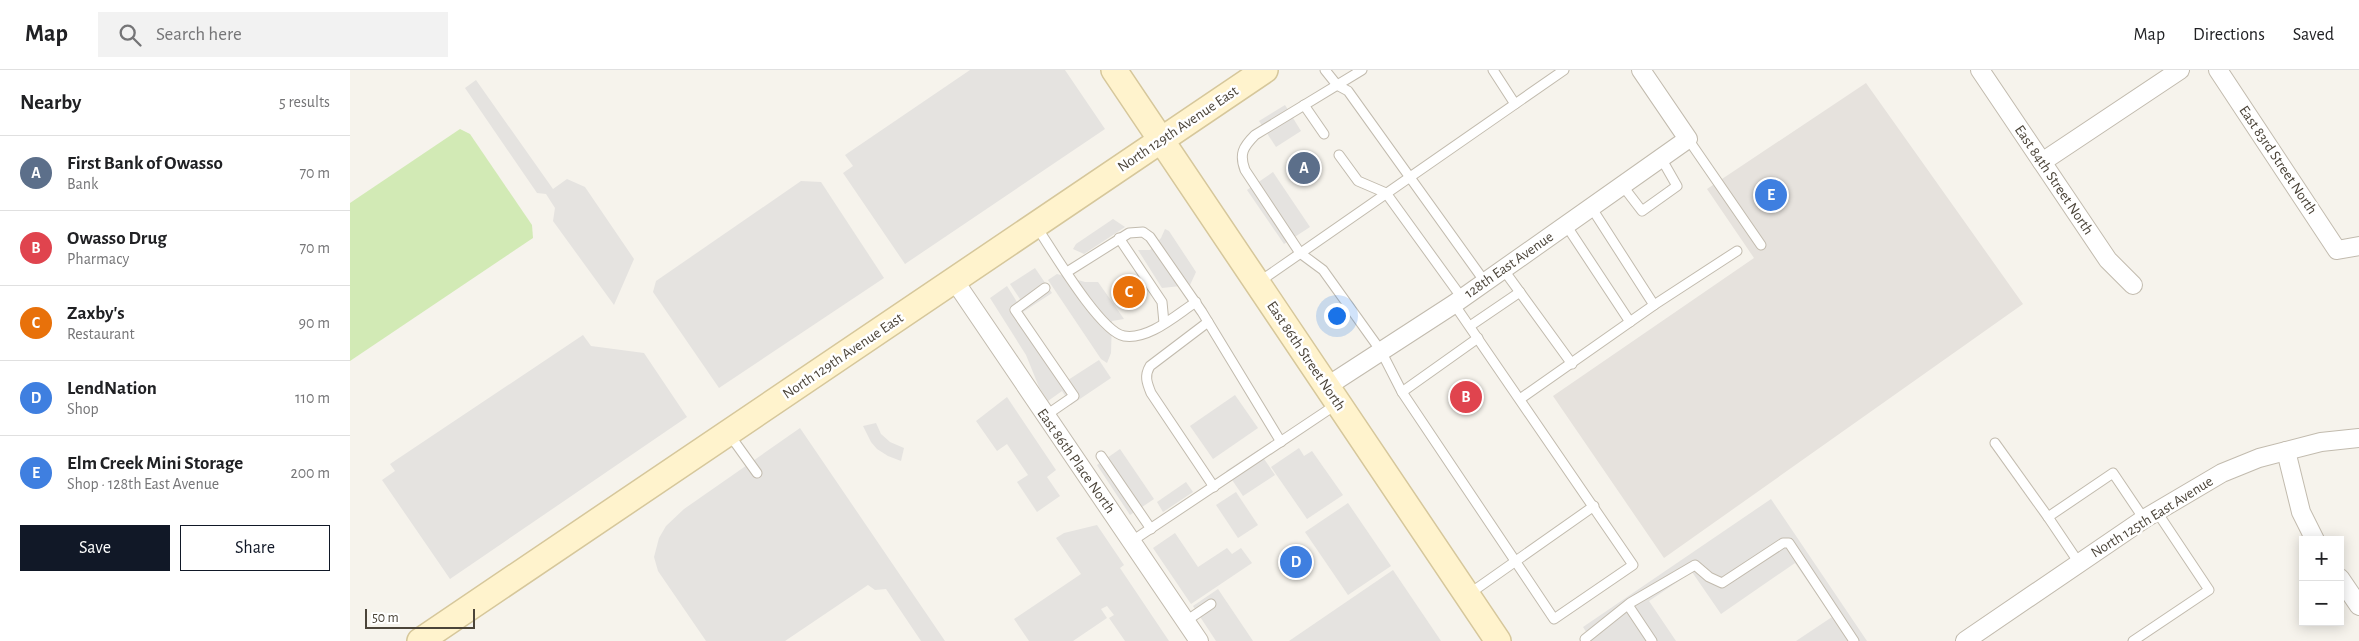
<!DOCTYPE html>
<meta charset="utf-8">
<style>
body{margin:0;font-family:"Alegreya Sans",sans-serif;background:#f2f2f2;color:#202124}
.controls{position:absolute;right:15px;bottom:15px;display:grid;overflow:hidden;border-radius:0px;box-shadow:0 2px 12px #0003}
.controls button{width:45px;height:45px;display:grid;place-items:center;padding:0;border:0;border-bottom:1px solid #e0e0e0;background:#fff;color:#202124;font:25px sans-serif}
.scale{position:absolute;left:15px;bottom:12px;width:110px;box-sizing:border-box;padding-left:5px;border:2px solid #4b4439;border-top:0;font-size:14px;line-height:18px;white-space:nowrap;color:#4b4439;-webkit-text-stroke:4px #fff;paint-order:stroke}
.you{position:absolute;left:986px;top:245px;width:18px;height:18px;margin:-12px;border:4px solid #fff;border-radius:50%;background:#1a73e8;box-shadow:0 0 0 8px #1a73e833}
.badge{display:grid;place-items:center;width:32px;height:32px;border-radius:50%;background:#111827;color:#fff;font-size:16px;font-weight:700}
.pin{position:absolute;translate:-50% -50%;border:2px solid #fff;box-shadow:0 1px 5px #0006}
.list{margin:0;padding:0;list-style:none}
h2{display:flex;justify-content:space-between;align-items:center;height:65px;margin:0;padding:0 20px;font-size:21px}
h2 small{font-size:16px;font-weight:400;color:#757577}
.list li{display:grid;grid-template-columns:32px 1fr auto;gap:15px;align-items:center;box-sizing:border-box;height:75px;padding:0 20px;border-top:1px solid #e0e0e0}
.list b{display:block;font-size:19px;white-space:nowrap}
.list p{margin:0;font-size:16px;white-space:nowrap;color:#757577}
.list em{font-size:16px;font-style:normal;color:#757577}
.actions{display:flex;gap:10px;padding:15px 20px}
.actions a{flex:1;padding:11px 0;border:1px solid #111827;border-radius:0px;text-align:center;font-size:18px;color:#111827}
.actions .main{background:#111827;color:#fff}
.icon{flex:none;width:28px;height:28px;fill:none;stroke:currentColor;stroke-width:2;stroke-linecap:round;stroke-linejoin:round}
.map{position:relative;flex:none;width:2009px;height:571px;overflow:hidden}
header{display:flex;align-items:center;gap:30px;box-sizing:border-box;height:70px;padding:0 25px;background:#fff;border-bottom:1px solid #e0e0e0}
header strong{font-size:24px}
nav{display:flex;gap:28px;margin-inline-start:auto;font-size:18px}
.search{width:350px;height:45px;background:#f2f2f2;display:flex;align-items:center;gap:12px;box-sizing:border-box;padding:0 18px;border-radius:0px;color:#757577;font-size:19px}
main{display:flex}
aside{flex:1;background:#fff}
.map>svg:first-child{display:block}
.industrial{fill:#e6e2dd}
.green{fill:#d2eab5}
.parking{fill:#e5e3e0}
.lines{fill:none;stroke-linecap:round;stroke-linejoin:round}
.lane-casing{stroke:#c2bbae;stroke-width:11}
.street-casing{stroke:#c2bbae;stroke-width:20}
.secondary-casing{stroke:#d6c79b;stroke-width:28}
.lane{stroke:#fff;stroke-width:9}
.street{stroke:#fff;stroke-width:18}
.secondary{stroke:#fff3cd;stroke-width:25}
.labels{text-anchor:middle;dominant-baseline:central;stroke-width:5;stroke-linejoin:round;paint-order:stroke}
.street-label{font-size:15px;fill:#4b4439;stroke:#fff}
</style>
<header>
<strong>Map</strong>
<div class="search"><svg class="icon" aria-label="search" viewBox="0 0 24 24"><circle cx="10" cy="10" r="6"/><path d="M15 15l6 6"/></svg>Search here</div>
<nav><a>Map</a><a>Directions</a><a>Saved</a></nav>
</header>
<main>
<aside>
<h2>Nearby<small>5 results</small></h2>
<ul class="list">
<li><span class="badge" style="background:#5c6f8a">A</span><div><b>First Bank of Owasso</b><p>Bank</p></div><em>70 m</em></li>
<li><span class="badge" style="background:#e0444e">B</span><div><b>Owasso Drug</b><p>Pharmacy</p></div><em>70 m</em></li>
<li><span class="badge" style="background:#e8710a">C</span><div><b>Zaxby's</b><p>Restaurant</p></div><em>90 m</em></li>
<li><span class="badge" style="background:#3f7fe0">D</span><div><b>LendNation</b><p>Shop</p></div><em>110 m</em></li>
<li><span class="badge" style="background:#3f7fe0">E</span><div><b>Elm Creek Mini Storage</b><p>Shop · 128th East Avenue</p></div><em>200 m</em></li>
</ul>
<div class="actions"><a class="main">Save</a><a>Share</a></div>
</aside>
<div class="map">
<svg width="2009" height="571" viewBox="0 0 2009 571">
<rect width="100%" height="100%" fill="#f6f3ec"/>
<path class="industrial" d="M 1516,13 L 1673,234 L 1314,488 L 1203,326 L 1404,188 L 1357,119 Z"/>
<path class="green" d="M 110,59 L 120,64 L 182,155 L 183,168 L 0,291 L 0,133 Z"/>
<g class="parking">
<path d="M 620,0 L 715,0 L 755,59 L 555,194 L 493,103 L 503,96 L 495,85 Z"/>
<path d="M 126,10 L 203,119 L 217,109 L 235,117 L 284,189 L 264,235 L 203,151 L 205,138 L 196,124 L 187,123 L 115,18 Z"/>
<path d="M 935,35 L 951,61 L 926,77 L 909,51 Z"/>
<path d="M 923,102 L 960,157 L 934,174 L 897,120 Z"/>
<path d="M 451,111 L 471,112 L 534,208 L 369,318 L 303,222 L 306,211 Z"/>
<path d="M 763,149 L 775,157 L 734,184 L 723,179 L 726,174 Z"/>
<path d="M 815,159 L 819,161 L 846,202 L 840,215 L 812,218 L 788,180 L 800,180 L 811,168 Z"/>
<path d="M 685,198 L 702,223 L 673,242 L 718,310 L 749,290 L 761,308 L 721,335 L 712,321 L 698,331 L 689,317 L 676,285 L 640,228 L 657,216 L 667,232 L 670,229 L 660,214 Z"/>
<path d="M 707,204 L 735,212 L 748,212 L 774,249 L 762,251 L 761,283 L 757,293 L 751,289 L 698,210 Z"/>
<path d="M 233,265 L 241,276 L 294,283 L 337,347 L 100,509 L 32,410 L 45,401 L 40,394 Z"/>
<path d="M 885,325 L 908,358 L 863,389 L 840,356 Z"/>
<path d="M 657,327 L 706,400 L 697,407 L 710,426 L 687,442 L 667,412 L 678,405 L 657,374 L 647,381 L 626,351 Z"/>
<path d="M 526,353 L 531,364 L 540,372 L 554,378 L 551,391 L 538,386 L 527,379 L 521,372 L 513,356 Z"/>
<path d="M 450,358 L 595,571 L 571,571 L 536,519 L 525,520 L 518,515 L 435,571 L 356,571 L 308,501 L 304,487 L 309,468 L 316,456 L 334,439 Z"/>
<path d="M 949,378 L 954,386 L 962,381 L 993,425 L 957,449 L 921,397 Z"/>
<path d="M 770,379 L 804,429 L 780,445 L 747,395 Z"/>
<path d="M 908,380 L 925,405 L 893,426 L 876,401 Z"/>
<path d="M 836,412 L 843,422 L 813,442 L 807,432 Z"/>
<path d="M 886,422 L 908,455 L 888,468 L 866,435 Z"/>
<path d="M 1421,429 L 1517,571 L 1446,571 L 1482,547 L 1445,493 L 1371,544 L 1342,502 L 1299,531 L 1326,571 L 1242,571 L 1233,557 Z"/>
<path d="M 998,433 L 1041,496 L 998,525 L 955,462 Z"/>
<path d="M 747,455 L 774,495 L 770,498 L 819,571 L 775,571 L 759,548 L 764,545 L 757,536 L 751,539 L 757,548 L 723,571 L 679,571 L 664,549 L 731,504 L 706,468 L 714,463 Z"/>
<path d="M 825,463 L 848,497 L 877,478 L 882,484 L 891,478 L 902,493 L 841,534 L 803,478 Z"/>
<path d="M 1043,500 L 1091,571 L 939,571 Z"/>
<path d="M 868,519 L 903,571 L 866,571 L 843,536 Z"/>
</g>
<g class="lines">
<g class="lane-casing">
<g id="lane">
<path d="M 975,0 L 987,15 L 998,21 L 1135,212"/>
<path d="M 1012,0 L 905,65 C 893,77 889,84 895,100 L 950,183 L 973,200 L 1031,281 L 1052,322 L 1204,549 L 1283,495 L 1104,234"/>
<path d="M 1143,0 L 1165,34"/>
<path d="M 954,35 L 974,64"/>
<path d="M 1338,69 L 1411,175"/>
<path d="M 989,85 L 1008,111 L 1036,123 L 1112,228"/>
<path d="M 1272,115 L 1292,141 L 1327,116 L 1311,88"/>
<path d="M 1216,155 L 1280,252"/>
<path d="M 686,156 C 701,178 750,262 774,266 C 799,270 826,245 846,232"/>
<path d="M 769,168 L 812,232 L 814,253"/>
<path d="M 1153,199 L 1222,294"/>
<path d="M 717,202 L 779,163 L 793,162 L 800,167 L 852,242 L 931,372"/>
<path d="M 909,212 L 1214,0"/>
<path d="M 1304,235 L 1387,181"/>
<path d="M 858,252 L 800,296 C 794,306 797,313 801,323 L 864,417"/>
<path d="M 1120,256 L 1170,222"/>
<path d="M 1052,322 L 1128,268"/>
<path d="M 1170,329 L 1304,235 L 1241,137"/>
<path d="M 695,346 L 724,326 L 665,240 L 695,218"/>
<path d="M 379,364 L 407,403"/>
<path d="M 1645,373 L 1698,447"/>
<path d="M 751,386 L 801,459"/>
<path d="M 782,471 L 987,334"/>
<path d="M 1729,493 L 1698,447 L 1763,403 L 1794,449"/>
<path d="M 1119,524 L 1244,436"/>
<path d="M 1278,535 L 1302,571"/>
<path d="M 836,551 L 861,534"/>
<path d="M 1235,569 L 1280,533 L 1345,495 L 1359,507 L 1372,513 L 1433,473 L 1439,473 L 1504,571"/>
<path d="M 1783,571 L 1859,520 L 1807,442"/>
</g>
</g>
<g class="street-casing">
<g id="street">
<path d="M 1630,0 L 1758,190 L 1783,215"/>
<path d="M 1868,0 L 1987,180 L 2009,176"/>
<path d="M 1692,92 L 1830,0"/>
<path d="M 604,210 L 849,571"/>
<path d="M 976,317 L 1104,234 L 1338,69 L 1291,0"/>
<path d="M 1936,381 L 1951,442 L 1965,470"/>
<path d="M 1990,508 L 2009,536"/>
<path d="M 1615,571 L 1794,449 L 1872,403 L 1909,388 L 1971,372 L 2009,368"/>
</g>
</g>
<g class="secondary-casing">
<g id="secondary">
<path d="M 764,0 L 1148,571"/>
<path d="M 70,571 L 915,0"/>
</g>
</g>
<use href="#lane" class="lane"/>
<use href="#street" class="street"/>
<use href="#secondary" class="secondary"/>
</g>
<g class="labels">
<g class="street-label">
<text transform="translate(828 59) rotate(-34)">North 129th Avenue East</text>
<text transform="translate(1928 90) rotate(56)">East 83rd Street North</text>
<text transform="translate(1704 110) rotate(56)">East 84th Street North</text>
<text transform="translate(1159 195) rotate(-35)">128th East Avenue</text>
<text transform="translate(493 286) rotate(-34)">North 129th Avenue East</text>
<text transform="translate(956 286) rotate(56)">East 86th Street North</text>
<text transform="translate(726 391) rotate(55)">East 86th Place North</text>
<text transform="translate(1802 447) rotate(-32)">North 125th East Avenue</text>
</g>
</g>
</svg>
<div class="controls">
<button>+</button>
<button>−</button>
</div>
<div class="scale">50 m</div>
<div class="you"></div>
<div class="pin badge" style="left:954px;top:98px;background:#5c6f8a">A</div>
<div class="pin badge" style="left:1116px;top:327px;background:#e0444e">B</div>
<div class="pin badge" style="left:779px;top:222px;background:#e8710a">C</div>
<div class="pin badge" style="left:946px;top:492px;background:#3f7fe0">D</div>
<div class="pin badge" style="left:1421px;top:125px;background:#3f7fe0">E</div>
</div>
</main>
